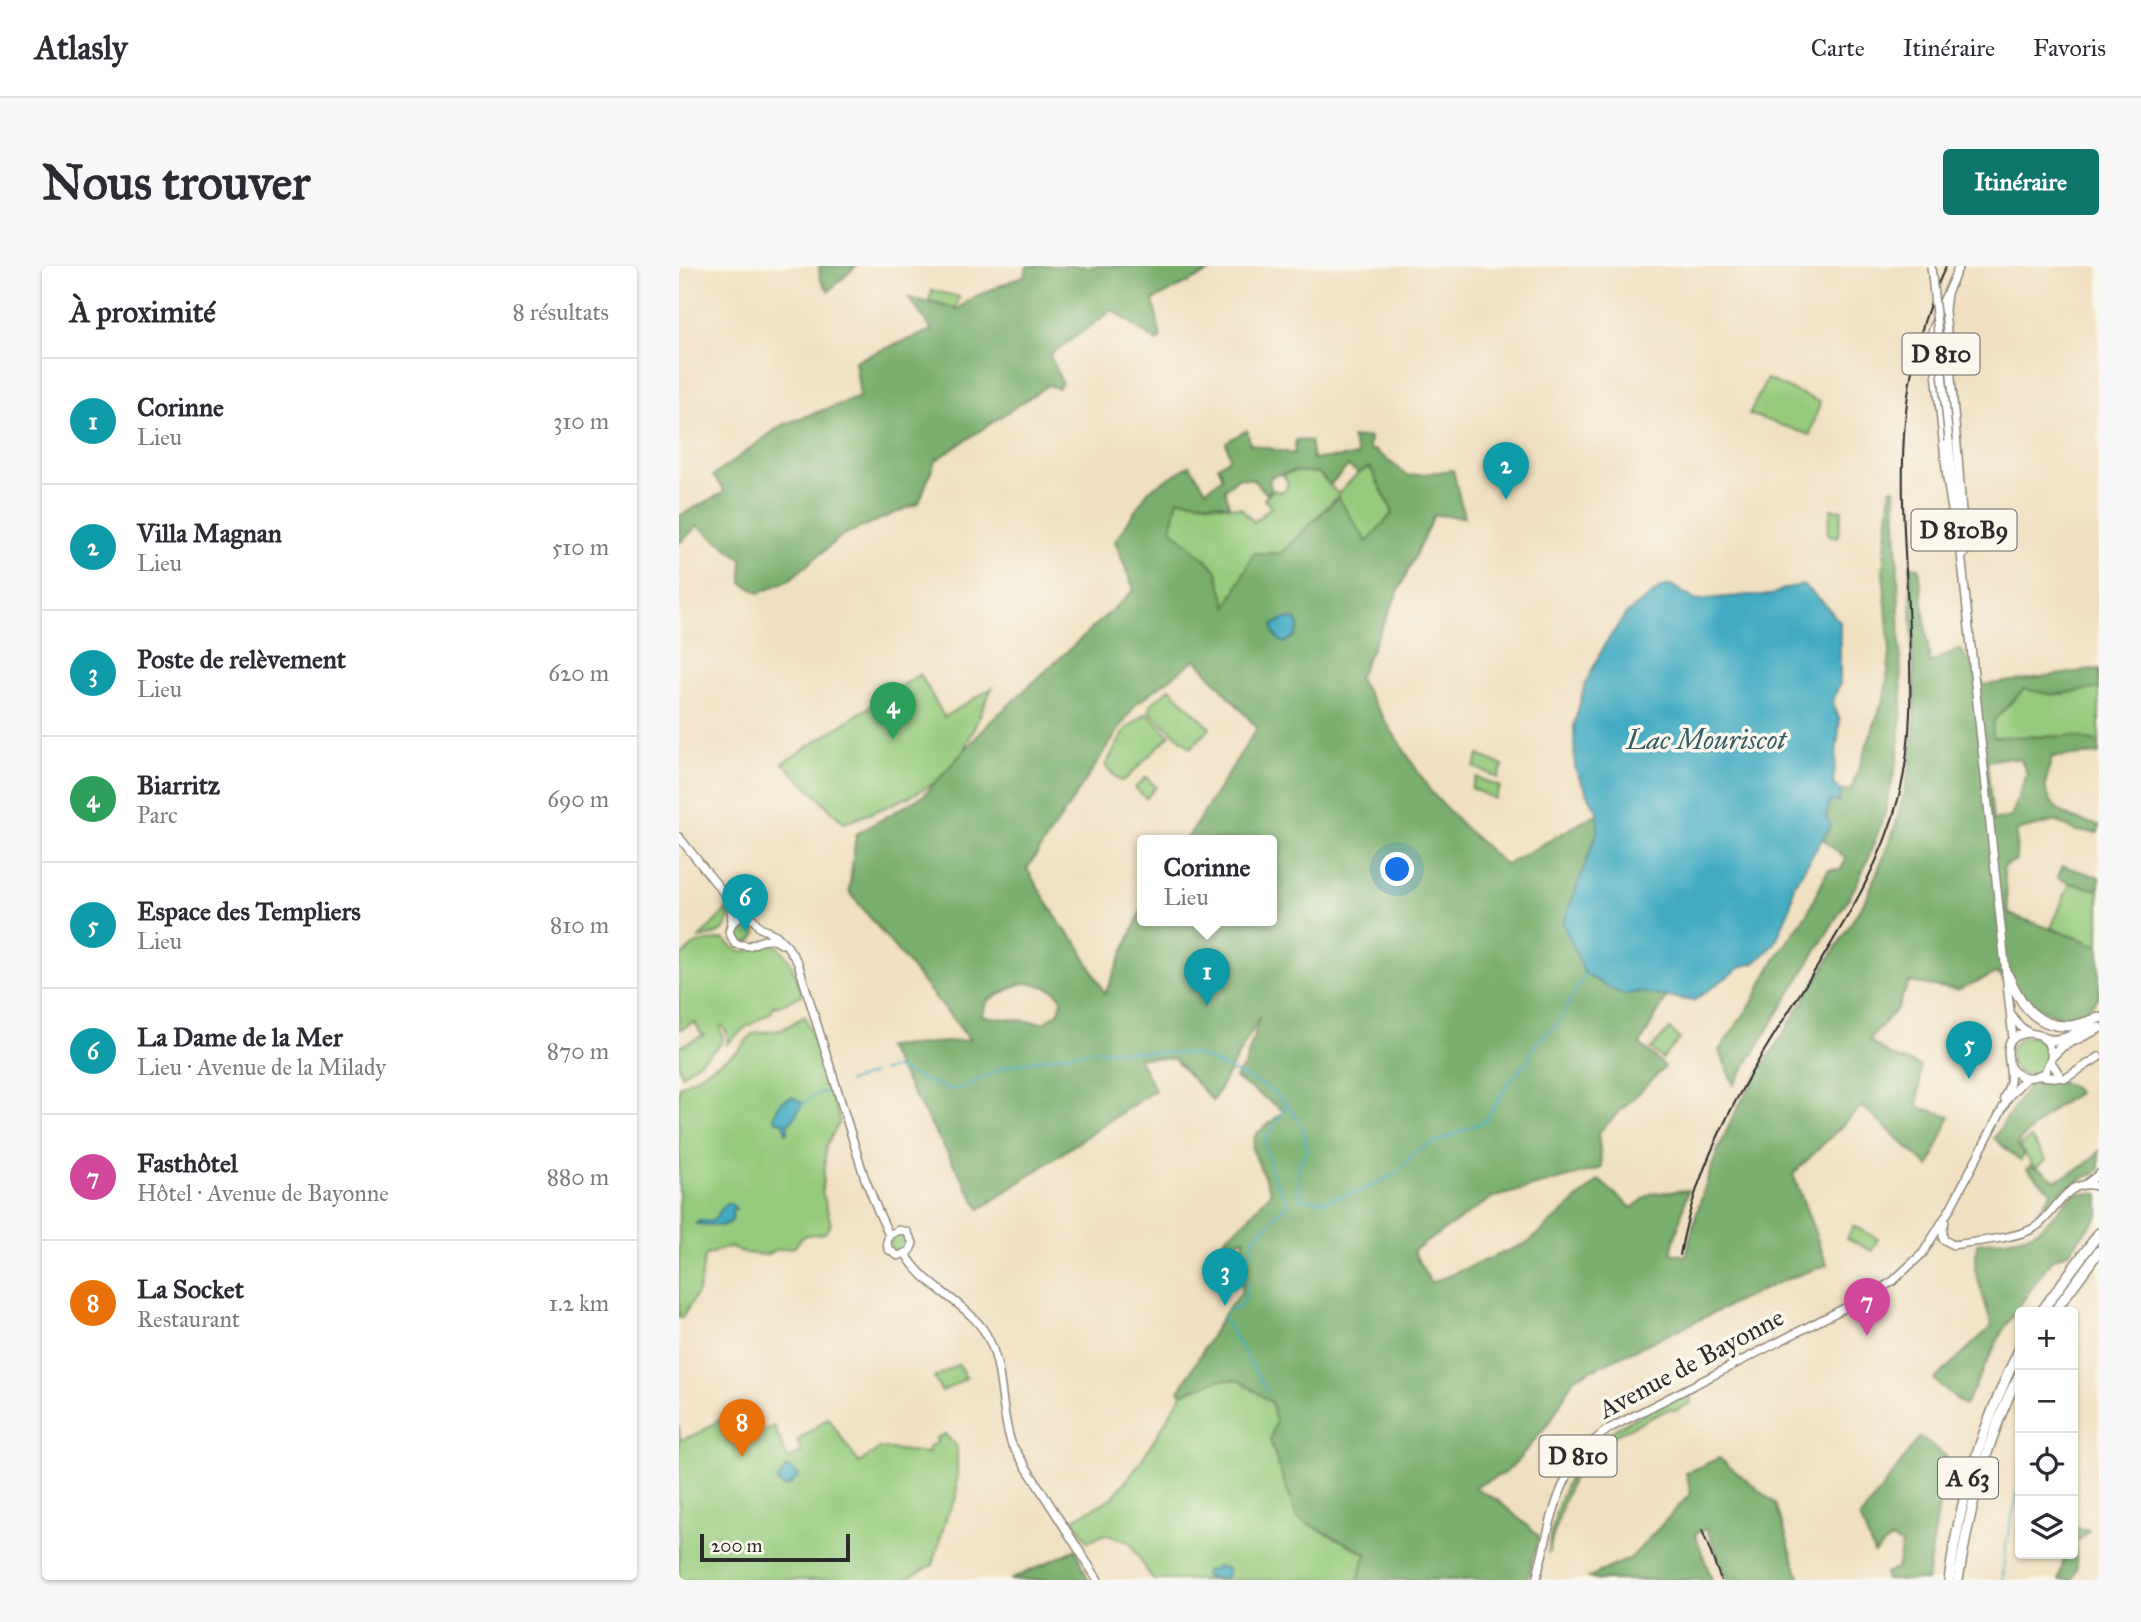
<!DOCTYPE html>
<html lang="fr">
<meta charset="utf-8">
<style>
body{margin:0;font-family:"IM FELL Great Primer",serif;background:#f7f7f7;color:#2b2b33}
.controls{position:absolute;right:21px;bottom:21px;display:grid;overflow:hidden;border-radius:7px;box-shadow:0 2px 5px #0004}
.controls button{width:63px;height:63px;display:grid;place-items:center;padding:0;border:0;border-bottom:2px solid #e1e1e2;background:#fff;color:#2b2b33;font:35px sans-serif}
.scale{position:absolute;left:21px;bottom:18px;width:150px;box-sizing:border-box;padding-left:7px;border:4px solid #2b2b2b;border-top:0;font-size:19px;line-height:24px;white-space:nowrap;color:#2b2b2b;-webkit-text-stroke:5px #fbf7ec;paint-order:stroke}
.you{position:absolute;left:719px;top:604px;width:24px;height:24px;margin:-18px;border:5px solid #fff;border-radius:50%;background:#1a73e8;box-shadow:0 0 0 10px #1a73e833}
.badge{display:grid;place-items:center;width:46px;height:46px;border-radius:50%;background:#0f766e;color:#fff;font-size:23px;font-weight:700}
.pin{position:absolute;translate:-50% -58px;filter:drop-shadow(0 2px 4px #0008)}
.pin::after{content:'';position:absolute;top:37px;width:24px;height:21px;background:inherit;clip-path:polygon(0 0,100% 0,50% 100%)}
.popup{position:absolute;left:458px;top:569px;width:140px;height:91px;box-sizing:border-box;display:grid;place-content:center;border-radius:7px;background:#fff;filter:drop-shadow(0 2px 5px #0005);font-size:23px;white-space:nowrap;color:#7c7c81}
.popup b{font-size:26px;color:#2b2b33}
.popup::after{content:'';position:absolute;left:50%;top:100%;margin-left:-14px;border:14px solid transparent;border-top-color:#fff}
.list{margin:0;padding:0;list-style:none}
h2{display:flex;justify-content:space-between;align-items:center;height:91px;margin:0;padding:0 28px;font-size:30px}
h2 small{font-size:23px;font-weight:400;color:#7c7c81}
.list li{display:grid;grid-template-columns:46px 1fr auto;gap:21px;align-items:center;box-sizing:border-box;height:126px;padding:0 28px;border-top:2px solid #e1e1e2}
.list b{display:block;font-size:26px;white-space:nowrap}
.list p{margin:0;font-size:23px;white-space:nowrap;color:#7c7c81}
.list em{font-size:23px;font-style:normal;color:#7c7c81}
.icon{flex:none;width:38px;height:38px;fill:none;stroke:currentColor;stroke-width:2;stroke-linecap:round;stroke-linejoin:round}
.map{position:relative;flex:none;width:1420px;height:1314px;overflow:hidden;border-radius:7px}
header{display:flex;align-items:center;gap:42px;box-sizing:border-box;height:98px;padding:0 35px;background:#fff;border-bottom:2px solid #e1e1e2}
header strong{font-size:33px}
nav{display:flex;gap:38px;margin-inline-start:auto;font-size:24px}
.intro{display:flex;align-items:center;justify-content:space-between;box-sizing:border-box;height:168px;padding:0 42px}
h1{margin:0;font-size:49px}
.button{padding:18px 32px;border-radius:7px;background:#0f766e;color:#fff;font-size:24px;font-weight:700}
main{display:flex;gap:42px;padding:0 42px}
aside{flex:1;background:#fff;border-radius:7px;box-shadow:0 2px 5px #0004}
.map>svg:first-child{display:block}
.green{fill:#95cb7d;stroke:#607b54;stroke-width:2}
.forest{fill:#78af6c;stroke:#526d4c;stroke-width:2;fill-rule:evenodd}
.water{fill:#42abc2;stroke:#366b76;stroke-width:2}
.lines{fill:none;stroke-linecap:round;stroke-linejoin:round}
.stream{stroke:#42abc2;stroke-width:2}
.secondary-casing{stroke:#8e8676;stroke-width:10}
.primary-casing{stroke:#8e8676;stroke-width:10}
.highway-casing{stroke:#8e8676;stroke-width:12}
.secondary{stroke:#fff;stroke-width:7}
.primary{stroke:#fff;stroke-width:7}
.highway{stroke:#fff;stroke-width:9}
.rail{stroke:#2b2b2b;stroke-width:2}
.primary-bridge-casing{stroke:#8e8676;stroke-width:10;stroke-linecap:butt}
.primary-bridge{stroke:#fff;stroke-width:7}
.labels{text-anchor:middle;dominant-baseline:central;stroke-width:7;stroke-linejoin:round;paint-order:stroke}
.shield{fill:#fbf7ec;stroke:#696865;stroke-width:2}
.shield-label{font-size:24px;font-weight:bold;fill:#2b2b2b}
.street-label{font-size:26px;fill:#2b2b2b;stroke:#fbf7ec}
.water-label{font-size:28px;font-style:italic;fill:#345e67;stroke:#fbf7ec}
</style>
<header>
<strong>Atlasly</strong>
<nav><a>Carte</a><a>Itinéraire</a><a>Favoris</a></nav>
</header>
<div class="intro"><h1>Nous trouver</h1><a class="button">Itinéraire</a></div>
<main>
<aside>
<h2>À proximité<small>8 résultats</small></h2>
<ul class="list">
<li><span class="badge" style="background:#0f9aa8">1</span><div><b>Corinne</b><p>Lieu</p></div><em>310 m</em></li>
<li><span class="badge" style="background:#0f9aa8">2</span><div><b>Villa Magnan</b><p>Lieu</p></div><em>510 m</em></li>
<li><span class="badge" style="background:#0f9aa8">3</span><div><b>Poste de relèvement</b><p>Lieu</p></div><em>620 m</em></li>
<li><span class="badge" style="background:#2e9e5b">4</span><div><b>Biarritz</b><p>Parc</p></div><em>690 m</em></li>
<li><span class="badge" style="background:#0f9aa8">5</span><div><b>Espace des Templiers</b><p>Lieu</p></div><em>810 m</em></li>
<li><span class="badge" style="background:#0f9aa8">6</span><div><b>La Dame de la Mer</b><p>Lieu · Avenue de la Milady</p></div><em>870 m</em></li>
<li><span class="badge" style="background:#d1479c">7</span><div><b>Fasthôtel</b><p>Hôtel · Avenue de Bayonne</p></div><em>880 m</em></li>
<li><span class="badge" style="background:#e8710a">8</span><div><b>La Socket</b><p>Restaurant</p></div><em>1.2 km</em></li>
</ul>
</aside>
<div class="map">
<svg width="1420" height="1314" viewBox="0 0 1420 1314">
<rect width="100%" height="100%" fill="#fbf7ec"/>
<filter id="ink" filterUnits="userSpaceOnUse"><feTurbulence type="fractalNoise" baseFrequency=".0143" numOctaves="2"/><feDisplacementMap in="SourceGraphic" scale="14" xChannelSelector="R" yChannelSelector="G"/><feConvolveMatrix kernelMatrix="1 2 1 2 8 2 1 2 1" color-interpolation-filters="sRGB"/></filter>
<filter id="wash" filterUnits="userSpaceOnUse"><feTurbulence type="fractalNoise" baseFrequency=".00686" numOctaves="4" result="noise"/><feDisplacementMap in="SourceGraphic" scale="28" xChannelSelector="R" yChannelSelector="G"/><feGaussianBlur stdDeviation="1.57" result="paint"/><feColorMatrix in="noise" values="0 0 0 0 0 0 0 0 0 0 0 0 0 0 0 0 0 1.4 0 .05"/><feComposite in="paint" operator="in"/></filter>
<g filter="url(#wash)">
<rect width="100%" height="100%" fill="#f0e0c1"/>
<g class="green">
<path d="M 253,24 L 280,31 L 277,43 L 250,36 Z"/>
<path d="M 1088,113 L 1141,136 L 1131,169 L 1070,148 Z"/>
<path d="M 691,201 L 714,247 L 688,276 L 658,231 L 547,342 L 492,263 L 498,233 L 562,242 L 575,256 L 592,241 L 585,233 L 594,224 L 602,226 L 608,222 L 608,215 L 604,209 L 616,205 L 640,207 L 659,228 L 679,207 Z"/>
<path d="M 1152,243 L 1163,244 L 1159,271 L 1148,269 Z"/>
<path d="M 241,408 L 265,451 L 313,422 C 302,444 289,481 275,500 C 256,524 195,546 165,557 L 104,497 Z"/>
<path d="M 491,422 L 531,462 L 512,482 L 471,446 L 471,439 Z"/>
<path d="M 1420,422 L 1420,477 L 1395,470 L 1314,472 L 1314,455 L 1345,423 L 1375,429 Z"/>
<path d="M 468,447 L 491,469 L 447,513 L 441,515 L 427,501 L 427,498 L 447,463 Z"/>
<path d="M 800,489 L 824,500 L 819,512 L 795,501 Z"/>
<path d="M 467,511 L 477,521 L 467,532 L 456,522 Z"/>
<path d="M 797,511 L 821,521 L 815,533 L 792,522 Z"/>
<path d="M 1391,617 L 1420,624 L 1420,680 L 1372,662 Z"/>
<path d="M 50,641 C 52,666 42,668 20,672 Z"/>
<circle cx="66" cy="666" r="11"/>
<path d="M 44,673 C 50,677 55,684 62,685 C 72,686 75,680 82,677 C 106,670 119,714 123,729 L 97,741 L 94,739 L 93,746 L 67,761 L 48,778 L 48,768 L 44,760 L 41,761 L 44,772 L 41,779 L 3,809 L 0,802 L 0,781 L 25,769 L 22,767 L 16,756 L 0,764 L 0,692 L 18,677 Z"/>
<path d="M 126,750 L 161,855 L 147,880 L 143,925 L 152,958 L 146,967 C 128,971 127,963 116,981 L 97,984 L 87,989 L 64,987 L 53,981 L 40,984 L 26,990 L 19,1026 L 3,1052 L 0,1052 L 0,821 L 59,785 L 74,767 L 102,764 Z"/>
<path d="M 991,763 L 1001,773 L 983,793 L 972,783 Z"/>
<circle cx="1350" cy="790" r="19"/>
<path d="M 1352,872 L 1367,894 L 1356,902 L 1340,880 Z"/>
<path d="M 1174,960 L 1199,973 L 1193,985 L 1168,972 Z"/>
<circle cx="220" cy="977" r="9"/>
<path d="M 280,1098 L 287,1112 L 263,1126 L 255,1112 Z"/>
<path d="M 539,1114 L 560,1114 L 592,1136 L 597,1155 L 591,1175 L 618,1251 L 687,1288 L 679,1314 L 474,1314 L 450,1276 L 426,1268 L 409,1276 L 395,1253 L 434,1231 L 459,1200 L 504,1127 Z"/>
<path d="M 1003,1129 L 1011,1130 L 1013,1136 L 997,1145 L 990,1143 C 963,1157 927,1169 906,1192 C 890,1209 876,1265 869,1288 C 874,1251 885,1206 914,1180 C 939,1157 973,1144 1003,1129 Z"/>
<path d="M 60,1141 C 64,1158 63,1162 48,1172 L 51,1176 L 57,1179 L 95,1160 L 108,1191 L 113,1192 L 123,1186 L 118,1175 L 149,1152 L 180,1197 L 201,1182 L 250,1187 L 249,1181 L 258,1177 L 257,1172 L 266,1168 L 278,1181 L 278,1230 L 268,1249 L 254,1299 L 224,1314 L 0,1314 L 0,1159 L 1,1174 L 20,1167 Z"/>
</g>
<g class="forest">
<path d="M 140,0 L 177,0 L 150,25 L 141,13 Z"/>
<path d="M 348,0 L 536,0 L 536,3 L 474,34 L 482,71 L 478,76 L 434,44 L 371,89 L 383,117 L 379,122 L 369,119 L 256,195 L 240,237 L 164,269 L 109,315 L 80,327 L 63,317 L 63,293 L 19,260 L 0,277 L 0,250 L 44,227 L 45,223 L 34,210 L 103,159 L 181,131 L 176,95 L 253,64 L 230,32 L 279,43 L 295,31 L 346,9 Z"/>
<path d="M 568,164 L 571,178 L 615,188 L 617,174 L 631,175 L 634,193 L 679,190 L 673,172 L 691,171 L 690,183 L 697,185 L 729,210 L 774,204 L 785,251 L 755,249 L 679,412 L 752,526 L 788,564 L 827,599 L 919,547 L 919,565 L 884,658 L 906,708 L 944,729 L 960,726 L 988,731 L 961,778 L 986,801 L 919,867 L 923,902 L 813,932 L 734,985 L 752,1017 L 850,976 L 920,914 L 953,942 L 971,928 L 1009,924 L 992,987 L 1007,990 C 1019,936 1035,885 1062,836 L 1188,631 L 1216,562 L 1231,502 L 1236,451 L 1231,299 L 1240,302 L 1251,397 L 1281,382 L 1305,419 L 1420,403 L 1420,422 L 1375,429 L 1345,423 L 1314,455 L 1314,471 L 1395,470 L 1420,477 L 1420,488 L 1373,491 C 1371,500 1365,515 1367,524 C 1373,548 1399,555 1420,559 L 1419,567 L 1396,565 L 1377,555 L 1338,565 L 1337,594 L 1324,601 L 1330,648 L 1420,680 L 1420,732 C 1413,737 1406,745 1398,749 C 1373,761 1335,722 1318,707 L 1278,724 L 1230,716 L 1218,742 L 1190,774 L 1212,790 L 1242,800 L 1239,841 L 1271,850 L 1250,901 L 1183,840 L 1114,908 L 1148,999 L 1103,1015 L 895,1112 L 873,1153 L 840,1193 L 826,1207 L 795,1221 L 820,1235 L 860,1270 L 848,1314 L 679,1314 L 687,1287 L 618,1252 L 591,1175 L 597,1155 L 592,1136 L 560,1114 L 539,1114 L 504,1127 L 500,1125 L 545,1048 L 563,1025 L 559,995 L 566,973 L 544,981 L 546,972 L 569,952 L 592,926 L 573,883 L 576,869 L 605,845 L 556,812 L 566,799 L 581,750 L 534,835 L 495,793 L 459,791 L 476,824 L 301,943 L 207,781 L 291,774 L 170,626 L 177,568 L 245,529 L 311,456 L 455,324 L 436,275 L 470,224 L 511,199 L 527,224 L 544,211 L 539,200 L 551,192 L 547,176 ZM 669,200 L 679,207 L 691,201 L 714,246 L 688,276 L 659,231 L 603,287 L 575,287 L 548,341 L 537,303 L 492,263 L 499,233 L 550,239 L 546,223 L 559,212 L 573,213 L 588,228 L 592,223 L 590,215 L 593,210 L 616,205 L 640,207 L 651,219 ZM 517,393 L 578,462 L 507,574 L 593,574 L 593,654 L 463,654 L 463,643 L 426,728 L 398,676 L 384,662 L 348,603 L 457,438 ZM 1326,492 L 1342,494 L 1348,508 L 1332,551 L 1314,555 L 1308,495 ZM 348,717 C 362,720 375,720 383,733 L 380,746 L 365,757 L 303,750 L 309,734 L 341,718 Z"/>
<path d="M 1212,222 L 1216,222 L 1223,441 L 1219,490 L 1205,550 L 1187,598 L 1175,623 L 1055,819 L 1040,784 L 1073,737 L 1092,700 L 1129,646 L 1149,604 L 1162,603 L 1167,593 L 1144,573 L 1152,559 L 1147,551 L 1151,535 L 1160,536 L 1162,525 L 1172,524 L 1206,429 L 1211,387 L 1204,305 Z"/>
<path d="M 1384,600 L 1420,611 L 1420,624 L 1391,617 L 1378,612 Z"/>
<path d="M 1373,814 L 1391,819 L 1399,827 L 1377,841 L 1341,874 L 1338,879 L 1345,890 L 1341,895 L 1315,872 L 1349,820 Z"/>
<path d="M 1420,885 L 1420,904 L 1383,925 L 1360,950 L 1358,947 L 1373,926 L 1348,903 L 1351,900 L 1364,905 L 1376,915 L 1405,900 Z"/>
<path d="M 1396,927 L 1420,928 L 1420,949 L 1390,986 L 1372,994 L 1324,1064 L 1286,1140 L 1255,1114 L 1313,1060 L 1296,1004 L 1298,977 C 1317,974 1343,975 1360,963 C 1372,955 1383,937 1396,927 Z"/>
<path d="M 1241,1171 L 1268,1191 L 1248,1314 L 1206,1314 L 1206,1307 L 1218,1303 L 1223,1278 L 1212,1273 L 1195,1287 L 1181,1252 Z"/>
<path d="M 1040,1192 L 1097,1238 L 1121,1314 L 1049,1314 L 1028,1263 L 1016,1267 L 1033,1314 L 920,1314 L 910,1311 L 952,1292 L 1012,1227 L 1007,1207 Z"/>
<path d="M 1394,1261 L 1410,1264 L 1396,1278 L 1398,1301 L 1393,1314 L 1380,1314 L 1386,1288 L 1394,1288 Z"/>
<path d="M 397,1283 L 409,1314 L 331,1314 Z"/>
</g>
<g class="water">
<path d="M 992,319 L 1016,334 L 1070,329 L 1092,329 L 1107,322 L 1124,319 L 1144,336 L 1161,356 L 1161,417 L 1153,437 L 1161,454 L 1154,517 L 1162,525 L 1160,536 L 1151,535 L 1147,551 L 1152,559 L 1115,619 L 1111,642 L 1095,679 L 1076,697 L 1064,700 L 1014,735 L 960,726 L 944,729 L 906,708 L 884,658 L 919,564 L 919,547 L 896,503 L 895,459 L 906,418 L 926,378 L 947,348 L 983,321 Z"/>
<path d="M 605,353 L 617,353 L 620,360 L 616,370 L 605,377 C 598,373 593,368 594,359 Z"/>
<path d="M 113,831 L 123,836 L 123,839 L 115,852 L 109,857 L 109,866 L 107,867 L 105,856 L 97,855 L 94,850 L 103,835 Z"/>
<path d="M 47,937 L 51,937 L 57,943 L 52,945 L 54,951 L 52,956 L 42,960 L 17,958 L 20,955 L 34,955 Z"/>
<path d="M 107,1201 L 116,1205 L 120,1210 L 111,1219 L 104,1221 L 98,1216 Z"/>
<path d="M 538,1300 L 549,1303 L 549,1310 L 540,1313 L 526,1311 L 525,1307 L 527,1304 L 533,1304 Z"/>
</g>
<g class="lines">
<g class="stream">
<path d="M 204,805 L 216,802 L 269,823 L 284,822 L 325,801 L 387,788 L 421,784 L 516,788 L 586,820 L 606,836 L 623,860 L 628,883 L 619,902 L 622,933 L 643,935 L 680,926 L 719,907 L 736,885 L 806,855 L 831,815 L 849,794 L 854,780 L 878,758 L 906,708"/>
<path d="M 169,816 L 194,808"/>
<path d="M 123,839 L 137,828 L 150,825"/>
<path d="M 549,1044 L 558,1043 C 570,1029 570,1019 561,1005 L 571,986 L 575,972 L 592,956 L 598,947 L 608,942 L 608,936 L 595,911 L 585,876 L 604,846 L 605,839"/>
<path d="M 546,1049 L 544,1052 L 589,1127"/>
<path d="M 1324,1314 C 1324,1284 1333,1249 1341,1219"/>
</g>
</g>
</g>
<g filter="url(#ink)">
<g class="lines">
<g class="secondary-casing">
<g id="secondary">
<path d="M 1279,191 L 1266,44 L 1268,27 L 1280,0"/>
<path d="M 0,571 L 63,650"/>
<path d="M 52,637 L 53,657 L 50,666 L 56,678 L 70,680 C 82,675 90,669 102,678"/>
<path d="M 53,657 L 63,650 L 74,653 L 81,662 L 97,669 L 108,680 L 119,697 L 185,910 L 199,945 L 210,969 L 208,976 L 209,983 L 219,990 L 231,985 L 234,977 L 228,966 L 220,964 L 210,969"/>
<path d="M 1372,796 L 1382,811"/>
<path d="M 1360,810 L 1387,812 L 1420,791"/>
<path d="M 1407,918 L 1420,908"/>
<path d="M 1266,956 L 1264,961 L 1264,973 L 1274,979 C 1297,975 1335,973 1355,962 C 1378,948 1387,909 1420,921"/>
<path d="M 227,988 C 245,1021 289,1037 307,1068 C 326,1101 320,1144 333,1179 L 419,1314"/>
</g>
</g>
<g class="primary-casing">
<g id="primary">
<path d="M 1268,27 L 1259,46 L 1253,67 L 1268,213 L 1275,257"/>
<path d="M 1270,175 L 1334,773"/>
<path d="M 1279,191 L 1286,287"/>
<path d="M 1331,801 C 1341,814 1353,814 1366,806 L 1373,790 L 1369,777 L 1361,769 L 1350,767 L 1341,760 L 1332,748"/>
<path d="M 1325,832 C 1327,827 1330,821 1331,816 C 1335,796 1315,771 1350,767"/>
<path d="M 857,1314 C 873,1255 877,1199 931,1162 L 1195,1027 L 1214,1015 L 1244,987 L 1271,943 L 1330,830 L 1347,812"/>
</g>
</g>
<g class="highway-casing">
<g id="highway">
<path d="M 1328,708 C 1340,734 1354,760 1387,760 C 1397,761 1410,755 1420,752"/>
<path d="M 1365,772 C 1381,780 1399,766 1413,757"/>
<path d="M 1373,790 L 1383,780 L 1420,762"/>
<path d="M 1362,1046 L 1420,967"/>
<path d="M 1375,1046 L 1420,985"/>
<path d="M 1270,1314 C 1281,1230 1304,1158 1341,1082"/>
<path d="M 1279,1314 C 1291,1242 1307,1172 1341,1107"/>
</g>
</g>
<use href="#secondary" class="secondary"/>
<use href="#primary" class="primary"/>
<use href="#highway" class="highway"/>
<g class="rail">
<path d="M 1001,989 C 1019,881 1081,791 1138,701 C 1172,646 1204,593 1220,530 C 1234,475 1232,419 1230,362 C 1224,234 1209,121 1267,0"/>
<path d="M 1023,1264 L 1042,1314"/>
</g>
<g class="primary-bridge-casing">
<path id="primary-bridge" d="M 1252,0 L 1270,175"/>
</g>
<use href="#primary-bridge" class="primary-bridge"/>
</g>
</g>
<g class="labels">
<g class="shield">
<rect x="1223.5" y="67.5" width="77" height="41" rx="5"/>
<rect x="1232.5" y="243.5" width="105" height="41" rx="5"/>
<rect x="860.5" y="1169.5" width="77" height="41" rx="5"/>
<rect x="1259" y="1191.5" width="60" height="41" rx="5"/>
</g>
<g class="shield-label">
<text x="1262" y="88">D 810</text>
<text x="1285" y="264">D 810B9</text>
<text x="899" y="1190">D 810</text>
<text x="1289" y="1212">A 63</text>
</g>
<g class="street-label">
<text transform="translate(1012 1097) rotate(-28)">Avenue de Bayonne</text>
</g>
<g class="water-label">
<text x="1027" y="473">Lac Mouriscot</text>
</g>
</g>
</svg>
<div class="controls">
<button>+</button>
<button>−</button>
<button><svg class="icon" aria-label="locate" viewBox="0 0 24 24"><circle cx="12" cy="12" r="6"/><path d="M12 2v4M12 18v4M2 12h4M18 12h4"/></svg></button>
<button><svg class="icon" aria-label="layers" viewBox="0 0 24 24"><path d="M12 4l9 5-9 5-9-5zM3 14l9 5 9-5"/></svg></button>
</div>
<div class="scale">200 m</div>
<div class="you"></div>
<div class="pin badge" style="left:528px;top:740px;background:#0f9aa8">1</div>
<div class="popup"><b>Corinne</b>Lieu</div>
<div class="pin badge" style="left:827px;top:234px;background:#0f9aa8">2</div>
<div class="pin badge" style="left:546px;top:1040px;background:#0f9aa8">3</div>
<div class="pin badge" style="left:214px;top:474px;background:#2e9e5b">4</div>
<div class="pin badge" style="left:1290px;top:813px;background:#0f9aa8">5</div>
<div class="pin badge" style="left:66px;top:666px;background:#0f9aa8">6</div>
<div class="pin badge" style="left:1188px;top:1070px;background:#d1479c">7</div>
<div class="pin badge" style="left:63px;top:1191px;background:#e8710a">8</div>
</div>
</main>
